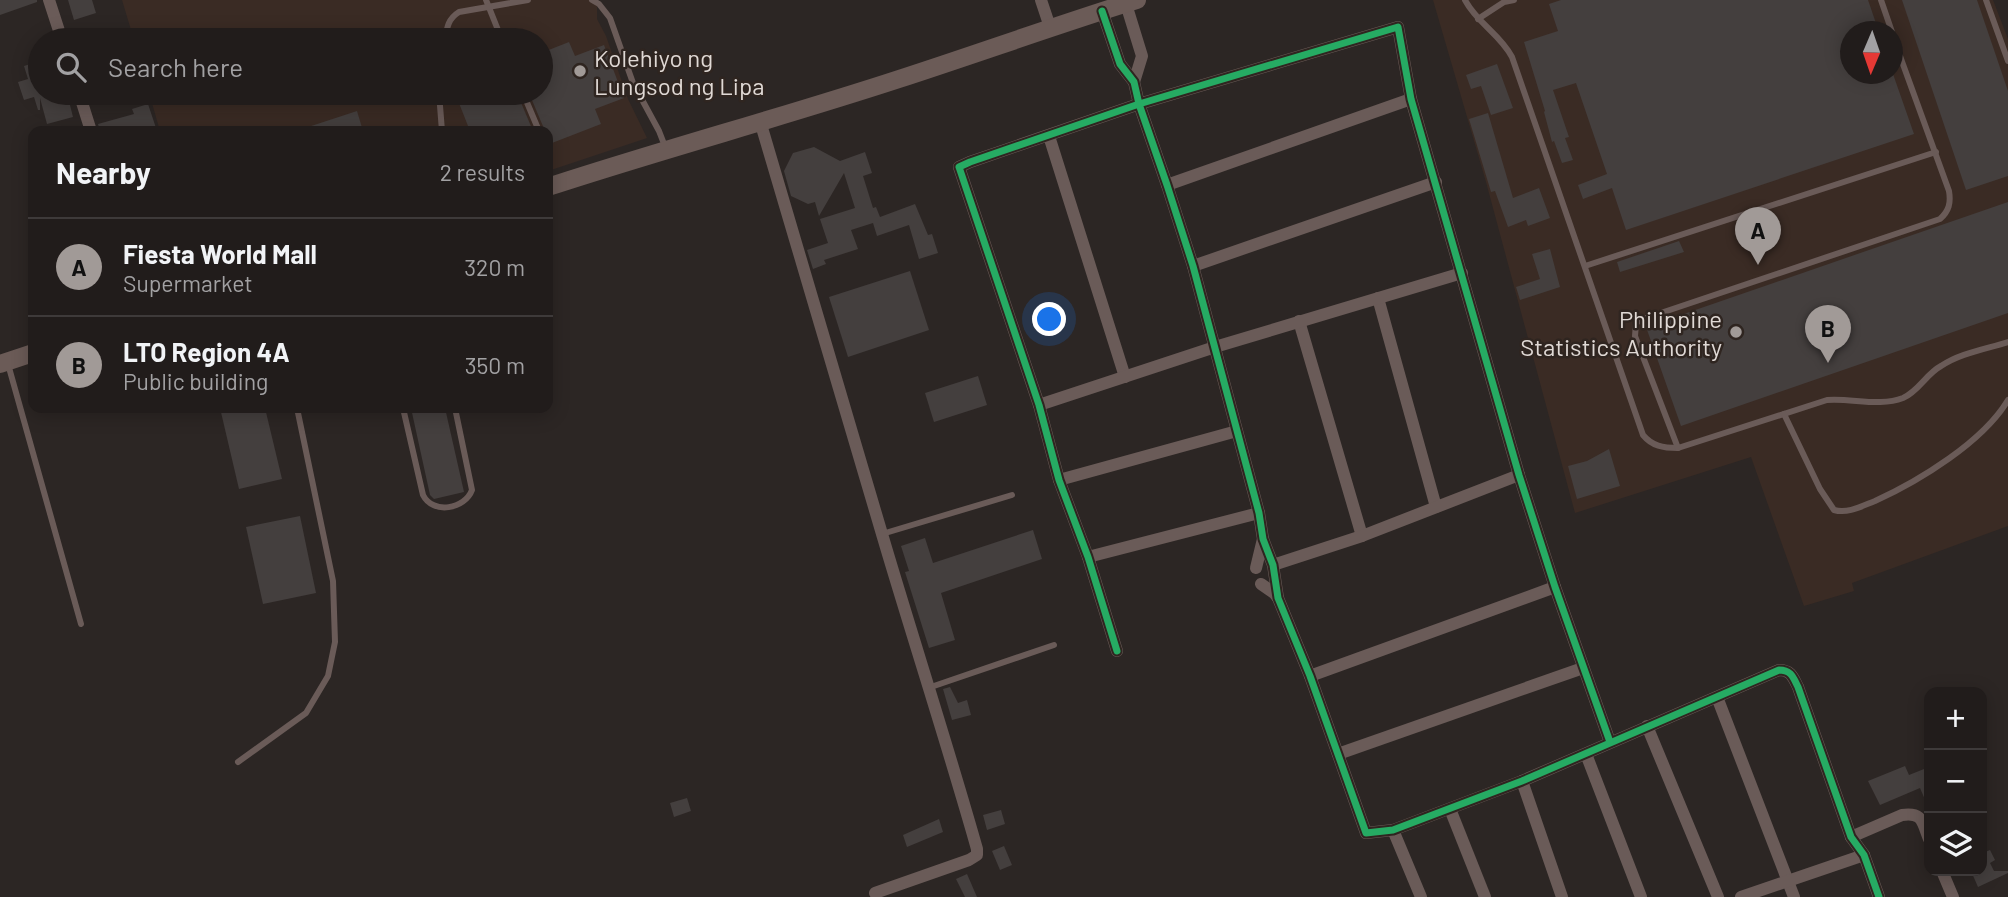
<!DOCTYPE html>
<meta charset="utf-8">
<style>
body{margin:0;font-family:Barlow,sans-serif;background:#292524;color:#f1f3f6}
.controls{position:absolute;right:21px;bottom:21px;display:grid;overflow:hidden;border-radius:14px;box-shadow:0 4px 18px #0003}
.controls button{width:63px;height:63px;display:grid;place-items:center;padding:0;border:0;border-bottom:2px solid #3e3a3a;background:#211c1b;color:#f1f3f6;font:35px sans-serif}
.compass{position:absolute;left:1840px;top:21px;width:63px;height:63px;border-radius:50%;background:#211c1b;box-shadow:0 4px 18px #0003;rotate:182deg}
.you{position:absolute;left:1050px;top:320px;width:24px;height:24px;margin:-18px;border:5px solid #fff;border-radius:50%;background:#1a73e8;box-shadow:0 0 0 10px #1a73e833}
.badge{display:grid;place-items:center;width:46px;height:46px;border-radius:50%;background:#a19a97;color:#111;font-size:23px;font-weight:700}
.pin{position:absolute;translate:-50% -58px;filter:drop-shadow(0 2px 4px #0008)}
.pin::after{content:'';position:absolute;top:37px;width:24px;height:21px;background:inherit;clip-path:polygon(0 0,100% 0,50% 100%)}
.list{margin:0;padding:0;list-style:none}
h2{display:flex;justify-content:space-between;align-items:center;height:91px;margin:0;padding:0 28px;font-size:30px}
h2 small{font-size:23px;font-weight:400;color:#a2a1a3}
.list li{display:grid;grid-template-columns:46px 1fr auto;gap:21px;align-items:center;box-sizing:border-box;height:98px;padding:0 28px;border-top:2px solid #3e3a3a}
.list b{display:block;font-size:26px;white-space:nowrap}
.list p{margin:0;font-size:23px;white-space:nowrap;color:#a2a1a3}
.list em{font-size:23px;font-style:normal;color:#a2a1a3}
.icon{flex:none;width:38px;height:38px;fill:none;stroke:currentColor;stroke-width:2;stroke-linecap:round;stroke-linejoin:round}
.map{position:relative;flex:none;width:2008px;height:897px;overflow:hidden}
.search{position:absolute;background:#211c1b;box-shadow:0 4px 18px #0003;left:28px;top:28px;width:525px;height:77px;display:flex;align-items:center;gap:18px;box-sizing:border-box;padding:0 24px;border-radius:38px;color:#a2a1a3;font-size:26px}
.panel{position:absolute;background:#211c1b;box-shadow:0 4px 18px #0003;left:28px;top:126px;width:525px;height:287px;border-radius:14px}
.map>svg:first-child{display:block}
.built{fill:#3a2b24;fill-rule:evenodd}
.building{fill:#443f3e}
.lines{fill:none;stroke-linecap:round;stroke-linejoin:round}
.lane{stroke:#6a5b58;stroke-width:6}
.street{stroke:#6a5b58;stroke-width:12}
.primary{stroke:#6b5b57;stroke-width:18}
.cycleway-casing{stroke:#2f2520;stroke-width:11}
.cycleway{stroke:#26ab63;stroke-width:7}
.poi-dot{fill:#a19a97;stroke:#2f2520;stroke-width:2.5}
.labels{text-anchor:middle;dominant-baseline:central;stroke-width:5;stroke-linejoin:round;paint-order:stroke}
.poi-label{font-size:24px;fill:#e0d9d5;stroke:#2f2520;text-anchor:start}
</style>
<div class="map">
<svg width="2008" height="897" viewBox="0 0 2008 897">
<rect width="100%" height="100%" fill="#2c2624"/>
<g class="built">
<path d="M 122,0 L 597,0 L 597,19 L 606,36 L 628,99 L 647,138 L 548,171 L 548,131 L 160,131 L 149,93 L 541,93 L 541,40 L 134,40 Z"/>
<path d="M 1433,0 L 1993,0 L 2008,39 L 2008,526 L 1852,583 L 1854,591 L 1804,606 L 1751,457 L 1575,513 L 1486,182 ZM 1850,32 L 1892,32 L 1892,74 L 1850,74 Z"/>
</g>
<g class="building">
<path d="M 0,0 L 37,0 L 37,2 L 0,15 Z"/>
<path d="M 68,0 L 92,0 L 96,13 L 74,20 Z"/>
<path d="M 1561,0 L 1868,0 L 1879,32 L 1851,32 L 1851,74 L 1893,74 L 1914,134 L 1626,230 L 1612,188 L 1583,199 L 1578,185 L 1607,174 L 1576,83 L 1553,90 L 1569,137 L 1565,138 L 1573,160 L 1562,163 L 1554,141 L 1552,142 L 1544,112 L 1545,111 L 1524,42 L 1558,31 L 1549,4 Z"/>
<path d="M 1902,0 L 1977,0 L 2008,91 L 2008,176 L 1966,190 Z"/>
<path d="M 569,42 L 575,56 L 604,45 L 624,98 L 595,109 L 601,124 L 552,143 L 548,131 L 545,131 L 529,93 L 541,93 L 541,53 Z"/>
<path d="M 40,61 L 40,93 L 67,93 L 73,117 L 47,124 L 40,98 L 40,110 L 38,110 L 34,97 L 24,100 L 18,82 L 28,79 L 24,66 Z"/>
<path d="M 1497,64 L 1513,108 L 1491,115 L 1481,86 L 1471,89 L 1466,75 Z"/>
<path d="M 455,93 L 517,93 L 533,131 L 470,131 Z"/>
<path d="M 148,104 L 156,128 L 145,131 L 100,131 L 98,124 L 134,114 L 132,109 Z"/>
<path d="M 357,111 L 363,131 L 302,131 L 302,129 Z"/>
<path d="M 1488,113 L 1513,198 L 1539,188 L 1550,218 L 1528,226 L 1526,220 L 1508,227 L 1495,191 L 1491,192 L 1469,119 Z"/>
<path d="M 814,147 L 840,161 L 865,152 L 872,173 L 863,176 L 873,208 L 876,207 L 880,217 L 915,204 L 928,235 L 932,234 L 938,253 L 919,259 L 909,225 L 877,236 L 873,223 L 851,230 L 858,249 L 824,260 L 826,264 L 813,269 L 807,250 L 828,243 L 820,219 L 855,208 L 844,173 L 819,216 L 815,202 L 808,204 L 791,196 L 784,171 L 793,153 Z"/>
<path d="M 2008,202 L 2008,313 L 1681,426 L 1646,327 Z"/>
<path d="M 1679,241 L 1684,252 L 1620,272 L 1617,262 Z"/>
<path d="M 1550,249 L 1560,287 L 1520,300 L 1516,287 L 1540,279 L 1532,254 Z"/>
<path d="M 910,271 L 929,330 L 848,357 L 829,297 Z"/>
<path d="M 978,376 L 987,405 L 934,422 L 925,393 Z"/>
<path d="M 220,408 L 265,408 L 282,479 L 239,489 Z"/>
<path d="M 411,408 L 445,408 L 464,492 L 434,499 L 430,495 Z"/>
<path d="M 1609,449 L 1620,486 L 1577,499 L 1568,466 L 1587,461 Z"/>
<path d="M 300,516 L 316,593 L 263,604 L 246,527 Z"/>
<path d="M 1033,530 L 1042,559 L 941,593 L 955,640 L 929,648 L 905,572 L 909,571 L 901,546 L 925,538 L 933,563 Z"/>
<path d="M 950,687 L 958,703 L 967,700 L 971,715 L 952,720 L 943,689 Z"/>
<path d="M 1905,766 L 1909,775 L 1929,767 L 1929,809 L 1920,788 L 1880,805 L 1868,781 Z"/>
<path d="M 687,798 L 691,811 L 674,817 L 670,803 Z"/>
<path d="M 1001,810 L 1005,824 L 987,830 L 983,815 Z"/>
<path d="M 939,819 L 943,832 L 907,847 L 903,835 Z"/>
<path d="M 1982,844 L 1985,852 L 1990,850 L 1995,860 L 1990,863 L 1994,871 L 2008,871 L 2008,873 L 1978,887 L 1971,871 L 1982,871 Z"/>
<path d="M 1004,846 L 1012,865 L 1000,870 L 992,851 Z"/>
<path d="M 967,874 L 977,897 L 965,897 L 956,879 Z"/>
</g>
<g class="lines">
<g class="lane">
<path d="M 486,0 L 502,40"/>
<path d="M 592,0 L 599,4 L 610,18 L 633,83 L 659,131 L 666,149"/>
<path d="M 1465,0 C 1477,23 1500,34 1512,57 L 1643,435 C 1652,446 1663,448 1678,448"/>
<path d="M 1881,0 L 1892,32"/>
<path d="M 1986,0 L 2008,61"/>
<path d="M 1478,19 L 1504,2 L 1514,0"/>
<path d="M 1892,34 L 1949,191 C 1951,203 1949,211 1940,219 L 1643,319 L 1636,323 L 1635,336 L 1678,448 L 1827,400 C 1852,398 1880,407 1903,398 C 1919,391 1926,374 1941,366 C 1960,353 1986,349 2008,342"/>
<path d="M 445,40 C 447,27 448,19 459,12 L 528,0"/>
<path d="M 439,93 L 442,131"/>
<path d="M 523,93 L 539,131"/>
<path d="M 1585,266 L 1936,152"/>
<path d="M 8,364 L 81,624"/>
<path d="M 403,408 L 423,495 C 433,515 465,509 472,490 L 455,408"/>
<path d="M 1784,414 L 1820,489 L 1834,510 C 1848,514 1862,506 1875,501 C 1919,481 1983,442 2008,400"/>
<path d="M 882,534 L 1012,495"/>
<path d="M 928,688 L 1054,645"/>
<path d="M 238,762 L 306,713 L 328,676 L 335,642 L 333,581 L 297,408"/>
</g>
<g class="street">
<path d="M 49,0 L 62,40"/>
<path d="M 1041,0 L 1050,27"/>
<path d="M 1126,4 L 1142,56 L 1134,82"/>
<path d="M 1102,11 L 1120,64 L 1134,82 L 1139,104 L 1167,185 L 1193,266 L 1259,513 L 1263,539 L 1273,565 L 1278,598 L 1310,676 L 1366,833 L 1393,830 L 1522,781 L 1779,670 C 1791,670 1793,677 1798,687 L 1851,837 L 1864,855 L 1879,897"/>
<path d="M 79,93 L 91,131"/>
<path d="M 760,121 C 801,259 841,396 882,534 C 913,639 947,743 977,849 L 977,855 L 969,860 L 875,893"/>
<path d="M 1049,136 L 1125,377"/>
<path d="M 1167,185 L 1411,99"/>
<path d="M 1193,266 L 1436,182"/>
<path d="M 1378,298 L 1436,507"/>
<path d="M 1299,321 L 1362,536"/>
<path d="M 1039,405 L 1215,347 L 1462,273"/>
<path d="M 1059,480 L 1237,431"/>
<path d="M 1088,557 L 1259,513"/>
<path d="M 1273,565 L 1362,536 L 1519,475"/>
<path d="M 1256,568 L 1263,539"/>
<path d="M 1261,584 L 1274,593 L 1278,598"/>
<path d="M 1117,651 L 1088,557 L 1059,480 L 1039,405 L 959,167 L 970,162 L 1139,104 L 1398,27 L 1411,99 L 1519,475 L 1555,587 L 1610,742"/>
<path d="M 1310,676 L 1555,587"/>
<path d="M 1717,697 L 1794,897"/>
<path d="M 1647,726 L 1718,897"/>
<path d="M 1338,754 L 1583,668"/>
<path d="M 1586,754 L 1641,897"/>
<path d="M 1522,781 L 1562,897"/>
<path d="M 1450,809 L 1485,897"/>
<path d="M 1393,830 L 1421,897"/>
<path d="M 1851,837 L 1902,815 C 1923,812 1922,822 1929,839"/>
<path d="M 1942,871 L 1953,897"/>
<path d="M 1741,897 L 1864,855"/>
</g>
<g class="primary">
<path d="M 548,187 C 664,149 783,117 899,79 C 979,53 1057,25 1137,0"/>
<path d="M 0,364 L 33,353"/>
</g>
<g class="cycleway-casing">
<g id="cycleway">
<path d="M 1102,11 L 1120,64 L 1134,82 L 1139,104 L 1167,185 L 1193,266 L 1259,513 L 1263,539 L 1273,565 L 1278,598 L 1310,676 L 1366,833 L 1393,830 L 1522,781 L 1779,670 C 1791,670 1793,677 1798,687 L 1851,837 L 1864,855 L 1879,897"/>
<path d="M 1117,651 L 1088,557 L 1059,480 L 1039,405 L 959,167 L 970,162 L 1139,104 L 1398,27 L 1411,99 L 1519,475 L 1555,587 L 1610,742"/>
</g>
</g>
<use href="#cycleway" class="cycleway"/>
</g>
<g class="poi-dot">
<circle cx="580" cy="71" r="7"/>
<circle cx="1736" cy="332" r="7"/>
</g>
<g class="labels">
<g class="poi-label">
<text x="594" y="57">Kolehiyo ng<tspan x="594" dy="28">Lungsod ng Lipa</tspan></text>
<text x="1722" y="318" text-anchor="end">Philippine<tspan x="1722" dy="28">Statistics Authority</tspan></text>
</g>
</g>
</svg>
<div class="controls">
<button>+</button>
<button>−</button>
<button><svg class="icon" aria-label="layers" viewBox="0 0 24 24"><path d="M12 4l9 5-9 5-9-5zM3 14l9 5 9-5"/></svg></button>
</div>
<svg class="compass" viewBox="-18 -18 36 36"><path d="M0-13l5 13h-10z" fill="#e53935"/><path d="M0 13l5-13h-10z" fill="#a2a1a3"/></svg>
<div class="you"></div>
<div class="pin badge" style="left:1758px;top:265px">A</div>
<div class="pin badge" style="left:1828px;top:363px">B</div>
<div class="search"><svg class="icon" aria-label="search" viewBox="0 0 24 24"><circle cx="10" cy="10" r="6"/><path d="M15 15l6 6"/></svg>Search here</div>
<section class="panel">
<h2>Nearby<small>2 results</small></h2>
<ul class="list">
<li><span class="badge">A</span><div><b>Fiesta World Mall</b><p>Supermarket</p></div><em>320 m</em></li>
<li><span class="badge">B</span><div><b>LTO Region 4A</b><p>Public building</p></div><em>350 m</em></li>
</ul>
</section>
</div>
